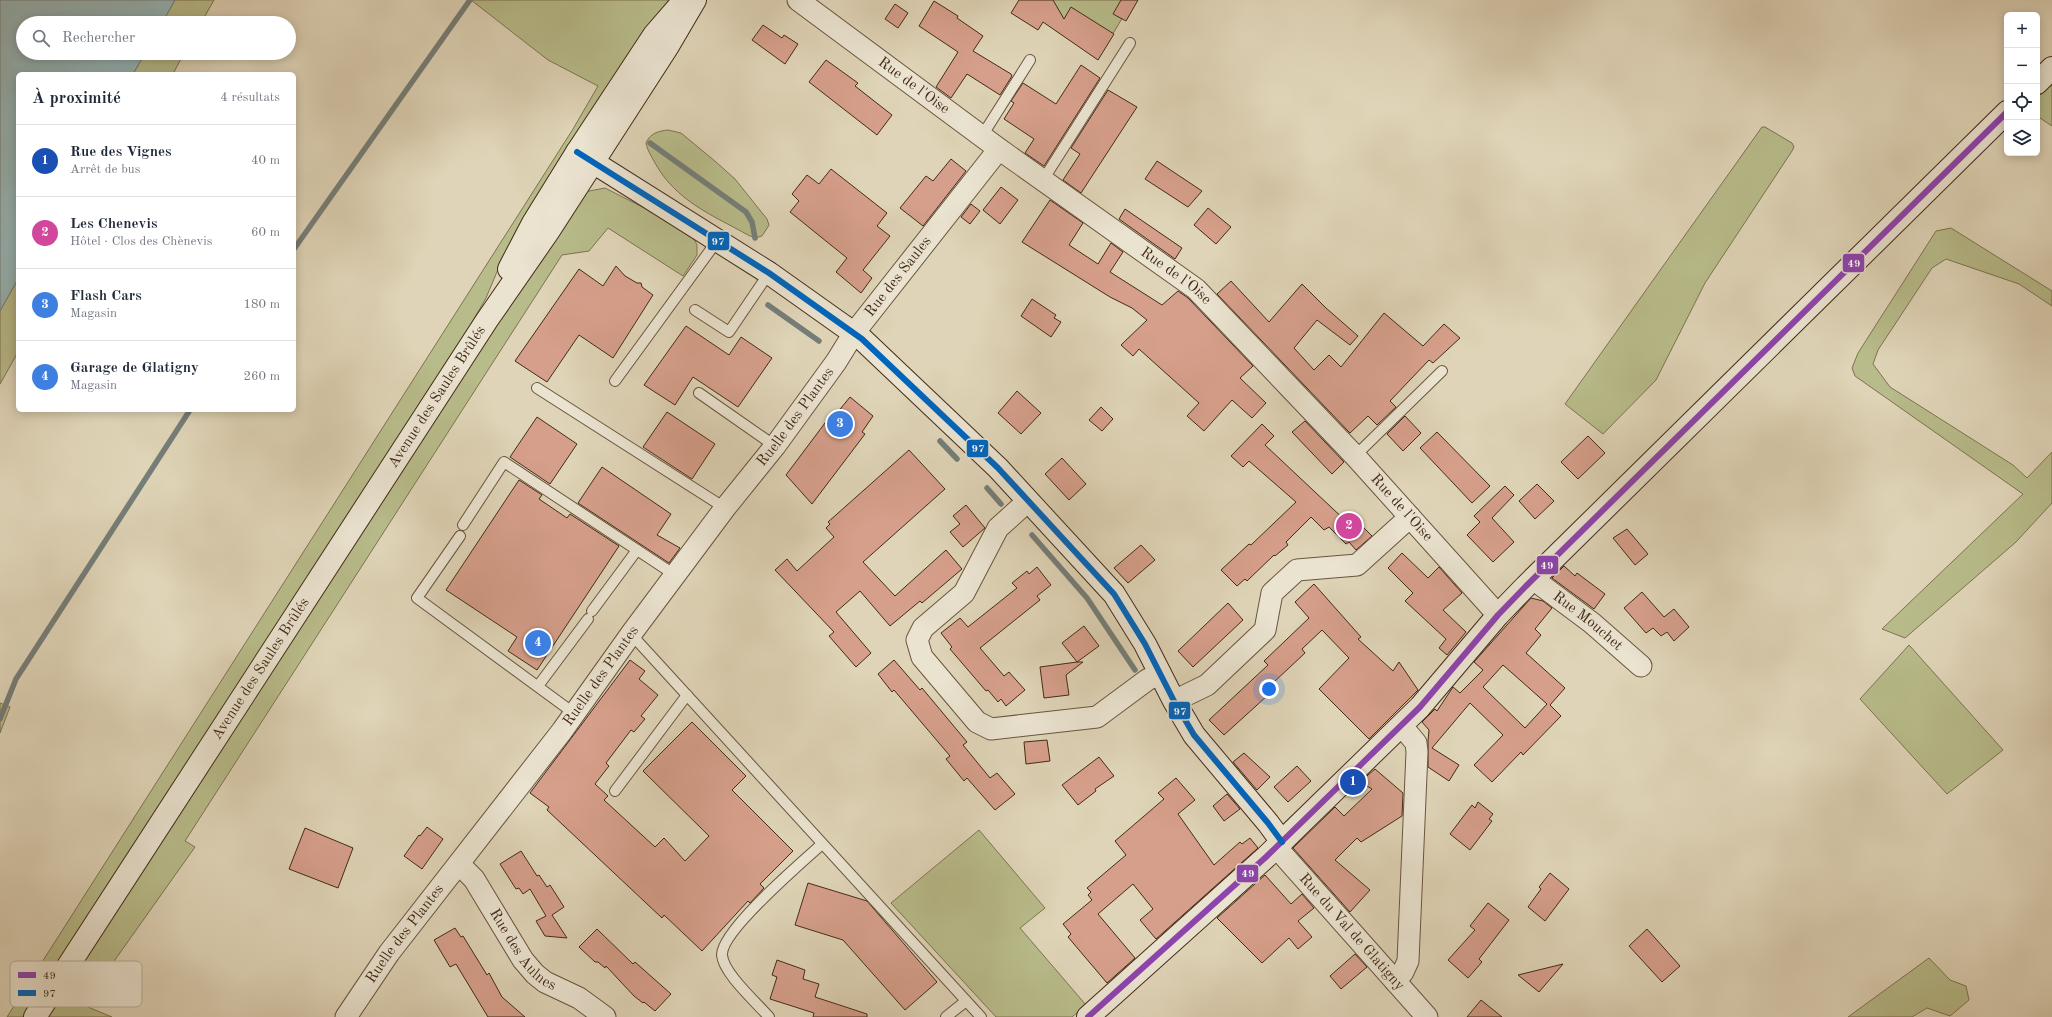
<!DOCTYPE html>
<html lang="fr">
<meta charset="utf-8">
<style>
body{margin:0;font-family:"Old Standard TT",serif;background:#f2f2f3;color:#1f2937}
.controls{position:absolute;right:12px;top:12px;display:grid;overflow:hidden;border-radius:6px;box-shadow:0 2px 10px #0003}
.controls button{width:36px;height:36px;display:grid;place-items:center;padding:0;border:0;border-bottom:1px solid #e0e1e3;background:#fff;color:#1f2937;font:20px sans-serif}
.you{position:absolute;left:1269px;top:689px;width:14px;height:14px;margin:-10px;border:3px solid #fff;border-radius:50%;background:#1a73e8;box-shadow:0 0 0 6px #1a73e833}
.badge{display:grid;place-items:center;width:26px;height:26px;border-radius:50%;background:#db2777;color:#fff;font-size:13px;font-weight:700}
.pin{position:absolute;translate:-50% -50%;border:2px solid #fff;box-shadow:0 1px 4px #0006}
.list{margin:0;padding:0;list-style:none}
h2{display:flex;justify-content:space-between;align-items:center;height:52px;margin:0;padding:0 16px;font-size:17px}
h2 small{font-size:13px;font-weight:400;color:#747a83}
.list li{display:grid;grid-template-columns:26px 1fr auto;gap:12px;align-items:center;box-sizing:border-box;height:72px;padding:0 16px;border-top:1px solid #e0e1e3}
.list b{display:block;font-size:15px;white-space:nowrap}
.list p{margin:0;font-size:13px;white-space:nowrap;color:#747a83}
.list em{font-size:13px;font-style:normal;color:#747a83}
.icon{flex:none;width:22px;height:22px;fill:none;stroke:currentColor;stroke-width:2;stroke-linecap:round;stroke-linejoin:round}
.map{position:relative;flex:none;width:2052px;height:1017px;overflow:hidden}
.search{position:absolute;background:#fff;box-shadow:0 2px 10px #0003;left:16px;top:16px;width:280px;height:44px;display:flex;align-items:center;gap:10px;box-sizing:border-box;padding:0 14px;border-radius:22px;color:#747a83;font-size:15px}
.panel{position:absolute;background:#fff;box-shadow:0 2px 10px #0003;left:16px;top:72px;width:280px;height:340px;border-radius:6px}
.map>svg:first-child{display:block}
.green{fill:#b8bb8a;stroke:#7e7350}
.water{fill:#96b6b8;stroke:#757e78}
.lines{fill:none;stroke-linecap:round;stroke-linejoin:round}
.stream{stroke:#757e78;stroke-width:5.5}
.building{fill:#d69f8b;stroke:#432b17;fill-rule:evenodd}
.lane-casing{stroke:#6a553f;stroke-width:12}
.street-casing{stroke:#6a553f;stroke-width:23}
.secondary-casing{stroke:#432b17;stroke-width:24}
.lane{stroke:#eae3d0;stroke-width:10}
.street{stroke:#eae3d0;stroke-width:21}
.secondary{stroke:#eae3d0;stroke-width:22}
.bus-1-casing{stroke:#eae3d0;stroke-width:9}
.bus-2-casing{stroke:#eae3d0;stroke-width:9}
.bus-1{stroke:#8e44ad;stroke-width:6}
.bus-2{stroke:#0065bd;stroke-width:6}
.labels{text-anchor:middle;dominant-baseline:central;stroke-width:4;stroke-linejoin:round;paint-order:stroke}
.street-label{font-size:15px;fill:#432b17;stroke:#eae3d0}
.key{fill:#eae3d0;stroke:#b8ac98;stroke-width:1}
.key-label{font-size:11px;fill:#432b17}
.line-badge{stroke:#eae3d0;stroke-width:1.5}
.badge-label{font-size:11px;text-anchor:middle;font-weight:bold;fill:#fff}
</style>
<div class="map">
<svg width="2052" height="1017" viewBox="0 0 2052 1017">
<rect width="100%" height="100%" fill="#dfd4b7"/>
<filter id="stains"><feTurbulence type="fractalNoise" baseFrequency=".005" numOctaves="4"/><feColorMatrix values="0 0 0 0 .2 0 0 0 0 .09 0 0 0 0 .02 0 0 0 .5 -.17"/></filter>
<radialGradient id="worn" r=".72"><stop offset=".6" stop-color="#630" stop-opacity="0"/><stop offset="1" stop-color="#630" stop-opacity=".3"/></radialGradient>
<g class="green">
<path d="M 175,0 L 214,0 L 201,23 L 162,23 Z"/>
<path d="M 471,0 L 673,0 L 499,267 L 486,298 L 471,324 L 23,1017 L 7,1017 L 573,129 L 598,86 L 548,60 Z"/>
<path d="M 1035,0 L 1133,0 L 1105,47 Z"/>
<path d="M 145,53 L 184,53 L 173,74 L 133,74 Z"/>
<path d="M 2052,83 L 2052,126 L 2037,116 L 2037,98 Z"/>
<path d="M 1762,127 L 1765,127 L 1792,143 L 1794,147 L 1792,151 L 1705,283 L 1656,380 L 1603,434 L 1565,404 Z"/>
<path d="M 668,130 L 681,133 L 716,162 L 735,179 L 767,219 L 769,225 L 762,236 L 755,238 L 748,235 C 712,215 676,201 655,163 C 652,157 647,150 646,143 C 650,133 659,131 668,130 Z"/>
<path d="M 605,188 L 674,223 L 692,235 L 697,245 L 697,255 L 683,276 L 608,228 L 589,251 L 562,255 L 185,841 L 195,847 L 83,1005 L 112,1017 L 47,1017 L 455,387 L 584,192 Z"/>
<path d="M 1951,228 L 2052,291 L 2052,306 L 2019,284 L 1946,259 L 1932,268 L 1878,350 L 1873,364 L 1890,387 L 2013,465 L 2027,478 L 2052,452 L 2052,503 L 2016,542 L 1905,638 L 1882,629 L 2023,494 L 1855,376 L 1852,368 L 1858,353 L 1936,231 Z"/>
<path d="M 18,279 L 18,352 L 0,384 L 0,311 Z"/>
<path d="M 1909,645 L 2003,750 L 1947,794 L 1860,699 Z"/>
<path d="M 0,703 L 10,707 L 0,733 Z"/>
<path d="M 979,830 L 1045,908 L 1020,928 L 1086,1005 L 1072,1017 L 996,1017 L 891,903 Z"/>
<path d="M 1929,958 L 1950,980 L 1966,986 L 1969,1000 L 1950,1016 L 1927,1008 L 1912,1017 L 1848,1017 Z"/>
</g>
<path class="water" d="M 0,0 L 175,0 L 162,23 L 23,23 L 23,53 L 145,53 L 133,74 L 18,74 L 18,279 L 0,311 Z"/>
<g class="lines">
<g class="stream">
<path d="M 650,143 L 746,212 L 752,222 L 755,238"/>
<path d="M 294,249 L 470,0"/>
<path d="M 768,305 L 819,341"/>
<path d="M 940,441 L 957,459"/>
<path d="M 987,488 L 1001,504"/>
<path d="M 1032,535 L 1087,598 L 1135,670"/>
<path d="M 0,719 L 16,679 L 190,410"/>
</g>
</g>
<g class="building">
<path d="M 1019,0 L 1053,0 L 1064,19 L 1071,7 L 1114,34 L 1098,60 L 1043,22 L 1038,30 L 1011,13 Z"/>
<path d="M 1121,0 L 1138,0 L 1126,21 L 1113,14 Z"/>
<path d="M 934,1 L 958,16 L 957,18 L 983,36 L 973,51 L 1011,74 L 1012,76 L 1000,95 L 967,74 L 951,98 L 936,87 L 958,52 L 919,26 Z"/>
<path d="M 895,4 L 908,13 L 898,28 L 885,19 Z"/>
<path d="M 763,25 L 782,38 L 784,35 L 798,44 L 785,64 L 752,40 Z"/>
<path d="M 826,60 L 858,83 L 855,86 L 892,115 L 877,135 L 809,82 Z"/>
<path d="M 1081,65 L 1100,78 L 1044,166 L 1025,153 L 1034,139 L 1004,119 L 1014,103 L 1011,101 L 1023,83 L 1056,104 Z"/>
<path d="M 1108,90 L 1137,107 L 1081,193 L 1063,180 L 1080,154 L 1071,148 Z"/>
<path d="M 951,159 L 966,171 L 923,226 L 900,208 L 926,176 L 933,181 Z"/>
<path d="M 1157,161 L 1202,191 L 1188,207 L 1145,179 Z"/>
<path d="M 831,169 L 887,213 L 877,226 L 890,236 L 863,270 L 872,278 L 861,293 L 836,272 L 847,258 L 790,212 L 799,201 L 792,194 L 807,175 L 819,184 Z"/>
<path d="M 1001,187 L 1018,200 L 1000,224 L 983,210 Z"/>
<path d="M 1050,200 L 1083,223 L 1069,245 L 1098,264 L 1111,243 L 1123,252 L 1110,272 L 1162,305 L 1178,291 L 1188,298 L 1253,366 L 1240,378 L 1266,403 L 1252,418 L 1232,400 L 1204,431 L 1187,416 L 1199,403 L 1139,349 L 1133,356 L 1121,345 L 1147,320 L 1132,308 L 1110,297 L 1022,242 Z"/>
<path d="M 971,204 L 980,211 L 970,224 L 961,217 Z"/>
<path d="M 1208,208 L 1231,227 L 1216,244 L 1194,225 Z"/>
<path d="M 1125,209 L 1182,248 L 1175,259 L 1119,219 Z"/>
<path d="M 616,266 L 625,276 L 637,283 L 641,283 L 642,287 L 653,295 L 613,358 L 579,335 L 547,382 L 515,361 L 579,269 L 603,286 Z"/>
<path d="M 1231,281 L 1269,322 L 1302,284 L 1326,308 L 1358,336 L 1350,345 L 1317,320 L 1294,348 L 1314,370 L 1329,355 L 1341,367 L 1384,313 L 1423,346 L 1444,324 L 1460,338 L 1433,363 L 1429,360 L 1390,401 L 1396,407 L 1377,425 L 1368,416 L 1350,433 L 1217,294 Z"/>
<path d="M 1032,299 L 1056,315 L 1054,318 L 1061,322 L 1051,337 L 1021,316 Z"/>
<path d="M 686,326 L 729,355 L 741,337 L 772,358 L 738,407 L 693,377 L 675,405 L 644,385 Z"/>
<path d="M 1017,391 L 1041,413 L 1021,434 L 998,413 Z"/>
<path d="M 850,397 L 873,416 L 862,432 L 865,434 L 812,504 L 786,475 L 834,411 L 837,413 Z"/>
<path d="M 1101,407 L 1113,419 L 1102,431 L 1089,420 Z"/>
<path d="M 667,412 L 715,444 L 692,479 L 643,447 Z"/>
<path d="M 1405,416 L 1421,433 L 1403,451 L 1387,434 Z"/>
<path d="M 537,417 L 577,444 L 550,484 L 510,457 Z"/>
<path d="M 1305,421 L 1344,462 L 1332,474 L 1292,432 Z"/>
<path d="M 1262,424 L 1274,436 L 1265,445 L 1348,523 L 1353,517 L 1372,536 L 1356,550 L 1349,542 L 1346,544 L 1329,527 L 1324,530 L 1311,517 L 1286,542 L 1288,545 L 1275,556 L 1274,555 L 1247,581 L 1245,579 L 1237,586 L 1221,570 L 1249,544 L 1251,545 L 1296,502 L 1249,461 L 1243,467 L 1231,456 Z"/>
<path d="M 1437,432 L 1490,486 L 1472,503 L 1420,448 Z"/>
<path d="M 1588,436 L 1605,453 L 1578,479 L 1561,462 Z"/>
<path d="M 909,450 L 945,489 L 863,562 L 895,596 L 946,550 L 962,569 L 922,603 L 920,601 L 890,626 L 860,591 L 836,612 L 871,653 L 856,667 L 829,636 L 834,632 L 775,570 L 787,559 L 797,571 L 834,537 L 826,528 L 830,524 L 828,522 Z"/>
<path d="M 1062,458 L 1086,484 L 1069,500 L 1045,474 Z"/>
<path d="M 602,467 L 671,514 L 657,535 L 680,548 L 669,563 L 578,503 Z"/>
<path d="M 519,480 L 542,495 L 539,499 L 567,518 L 570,514 L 619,546 L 537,670 L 508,651 L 517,637 L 446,590 Z"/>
<path d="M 1537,484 L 1554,501 L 1535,519 L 1519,501 Z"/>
<path d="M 1505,486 L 1514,495 L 1492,518 L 1514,542 L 1493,562 L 1467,535 L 1480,522 L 1474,516 Z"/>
<path d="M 966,505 L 985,528 L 963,547 L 950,532 L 960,524 L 953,516 Z"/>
<path d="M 1627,529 L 1648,554 L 1635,565 L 1613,538 Z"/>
<path d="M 1141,545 L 1155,560 L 1128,583 L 1114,568 Z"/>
<path d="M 1402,553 L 1428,578 L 1439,567 L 1462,593 L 1443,610 L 1466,632 L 1447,655 L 1439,648 L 1446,639 L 1405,601 L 1413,593 L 1388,568 Z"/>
<path d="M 1564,566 L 1575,576 L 1577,573 L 1605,594 L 1594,609 L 1552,578 Z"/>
<path d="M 1037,567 L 1051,585 L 1037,596 L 1040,600 L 980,648 L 1004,676 L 1009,672 L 1025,690 L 1006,706 L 1001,699 L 998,702 L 988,690 L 986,691 L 950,649 L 952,647 L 941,633 L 960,618 L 968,627 L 1017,588 L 1012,583 L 1027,571 L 1029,574 Z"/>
<path d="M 1314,584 L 1361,637 L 1358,639 L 1393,671 L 1399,662 L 1418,690 L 1369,739 L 1319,689 L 1349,658 L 1322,630 L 1302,649 L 1305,653 L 1274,682 L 1278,686 L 1224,735 L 1209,720 L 1268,665 L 1264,661 L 1309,618 L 1295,602 Z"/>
<path d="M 1642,592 L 1664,617 L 1674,609 L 1689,627 L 1674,641 L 1667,632 L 1661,636 L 1653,628 L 1646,633 L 1624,608 Z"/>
<path d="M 1531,598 L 1543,601 L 1552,608 L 1535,629 L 1541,635 L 1526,653 L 1565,688 L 1550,705 L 1561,716 L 1523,755 L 1521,752 L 1492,782 L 1474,765 L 1503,735 L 1470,703 L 1432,748 L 1459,765 L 1449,781 L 1428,767 L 1428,741 L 1429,730 L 1422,722 L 1435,709 L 1437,711 L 1453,687 L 1460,693 L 1483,670 L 1474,662 ZM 1503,665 L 1547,704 L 1525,728 L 1483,687 Z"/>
<path d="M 1228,603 L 1243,620 L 1193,667 L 1178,651 Z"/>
<path d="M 1084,626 L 1099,646 L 1077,662 L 1083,662 L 1066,675 L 1069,695 L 1044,698 L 1040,667 L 1077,662 L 1062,643 Z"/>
<path d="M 630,660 L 645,671 L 639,679 L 658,695 L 641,716 L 645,719 L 634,732 L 631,730 L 606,763 L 609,766 L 595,784 L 608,796 L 604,800 L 655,847 L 664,838 L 685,861 L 709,836 L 643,771 L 692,722 L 746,776 L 732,790 L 793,851 L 760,884 L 764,888 L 750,903 L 748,901 L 702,951 L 664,915 L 662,918 L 547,810 L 549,807 L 530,793 Z"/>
<path d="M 894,660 L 920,690 L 922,688 L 967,742 L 963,745 L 990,778 L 997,773 L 1015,794 L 995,810 L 967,778 L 964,781 L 946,759 L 950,756 L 894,690 L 892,692 L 878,674 Z"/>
<path d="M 1047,740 L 1050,761 L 1026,764 L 1024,742 Z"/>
<path d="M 1244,753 L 1270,777 L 1257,790 L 1233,762 Z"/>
<path d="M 1099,757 L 1114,776 L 1095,789 L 1096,791 L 1078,805 L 1062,785 Z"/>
<path d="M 1297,766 L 1311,781 L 1288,802 L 1274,787 Z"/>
<path d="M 1375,769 L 1403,793 L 1402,816 L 1361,842 L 1357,838 L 1335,860 L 1370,890 L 1350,912 L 1293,848 L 1335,807 L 1344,816 L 1372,789 L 1360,782 Z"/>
<path d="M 1176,778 L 1195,800 L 1178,814 L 1214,865 L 1240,842 L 1242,844 L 1250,838 L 1258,848 L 1156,939 L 1140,920 L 1153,909 L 1133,884 L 1098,914 L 1135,958 L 1107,983 L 1068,937 L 1071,934 L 1063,924 L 1092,900 L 1088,895 L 1091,892 L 1087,888 L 1126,855 L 1115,841 L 1164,799 L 1158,793 Z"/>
<path d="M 1227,794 L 1240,809 L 1224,821 L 1213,806 Z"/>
<path d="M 1478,802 L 1493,814 L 1489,819 L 1492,821 L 1470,850 L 1450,834 L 1472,805 L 1475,808 Z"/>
<path d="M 427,827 L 443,839 L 422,869 L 404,856 L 419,835 L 420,836 Z"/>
<path d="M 305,828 L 353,848 L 338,888 L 289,869 Z"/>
<path d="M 521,851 L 537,876 L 539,875 L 547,887 L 550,885 L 564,907 L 552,915 L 567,938 L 545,936 L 536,921 L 546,916 L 530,889 L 523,894 L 519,888 L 516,889 L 500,864 Z"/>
<path d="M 1550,873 L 1569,889 L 1545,921 L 1528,907 L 1541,889 L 1539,887 Z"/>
<path d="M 1265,875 L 1291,904 L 1302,894 L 1314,908 L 1298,921 L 1312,937 L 1298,949 L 1289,938 L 1262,963 L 1217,918 Z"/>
<path d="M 808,883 L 867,901 L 937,982 L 905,1010 L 843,940 L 795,925 Z"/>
<path d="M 1488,903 L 1509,920 L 1479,959 L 1482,962 L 1468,978 L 1448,960 L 1475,930 L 1470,926 Z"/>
<path d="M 455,928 L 461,937 L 463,936 L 487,975 L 489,973 L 502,997 L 525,1017 L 488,1017 L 456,964 L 450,967 L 434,940 Z"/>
<path d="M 597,929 L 633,964 L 635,962 L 671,994 L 655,1011 L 644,1002 L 643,1003 L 634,996 L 606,966 L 605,968 L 598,962 L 595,962 L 579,947 Z"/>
<path d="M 1647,929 L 1680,966 L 1662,982 L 1629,946 Z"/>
<path d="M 1355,954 L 1367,967 L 1341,989 L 1330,976 Z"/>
<path d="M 777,960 L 805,970 L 803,979 L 819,984 L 815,997 L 867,1014 L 867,1017 L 813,1017 L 814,1013 L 770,999 L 777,977 L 772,975 Z"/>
<path d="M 1563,964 L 1539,992 L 1518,975 Z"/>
<path d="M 1481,1000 L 1502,1017 L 1467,1017 Z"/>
</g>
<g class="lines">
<g class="lane-casing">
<g id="lane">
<path d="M 982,136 L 1030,60"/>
<path d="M 1043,180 L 1130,43"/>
<path d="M 695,310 L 729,332 L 769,273"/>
<path d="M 615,381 L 717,241"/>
<path d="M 537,388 L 725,508"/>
<path d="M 699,393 L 775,446"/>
<path d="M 1355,456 L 1442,371"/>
<path d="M 463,525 L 504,462 L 675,575"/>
<path d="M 460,536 L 417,598 L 575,714"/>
<path d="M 592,611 L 637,550"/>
<path d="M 631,634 L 981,1017"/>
<path d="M 538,686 L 588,619"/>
<path d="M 615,791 L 687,695"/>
<path d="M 769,1017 C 757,1003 723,973 722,955 C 721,931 802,862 822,844"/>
<path d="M 946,1017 L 966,1001"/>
</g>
</g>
<g class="street-casing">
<g id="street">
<path id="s1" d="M 798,0 L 999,149 L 1196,289 L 1355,456 L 1498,615"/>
<path d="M 1028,501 L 998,528 L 964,593 L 923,628 L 917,640 L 922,657 L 977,722 L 991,729 L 1097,717 L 1147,680 L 1160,673"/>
<path id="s2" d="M 1533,579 L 1592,623 L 1641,666"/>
<path d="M 1174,701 L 1207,685 L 1265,630 L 1272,593 L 1297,570 L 1357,565 L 1410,517"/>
<path id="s3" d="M 1276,847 L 1427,1017"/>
<path id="s4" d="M 459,864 L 474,879 L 523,960 L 535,974 L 545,982 L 579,998 L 605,1017"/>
<path d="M 1395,981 L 1403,972 L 1408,961 L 1417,752 L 1416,743 L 1401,725"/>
<path id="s5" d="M 346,1017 L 389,953 L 562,731 L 631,634 L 725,508 L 775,446 L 836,362 L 854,333 L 999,149"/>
</g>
</g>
<g class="secondary-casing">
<g id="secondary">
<path d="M 2037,83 L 2052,68"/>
<path d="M 577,152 L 769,273 L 862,339 L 998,468 L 1114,594 L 1145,644 L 1174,701 L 1194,735 L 1268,823 L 1282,842"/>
<path d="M 509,269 L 533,223 L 577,152 L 654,35 L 680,5"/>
<path id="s6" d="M 35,1017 L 487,320 L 548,232 L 668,46 L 695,0"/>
<path d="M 1088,1017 L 1266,857 L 1420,707 L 1498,615 L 1526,586 L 2007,112"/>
</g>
</g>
<use href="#lane" class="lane"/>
<use href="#street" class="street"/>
<use href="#secondary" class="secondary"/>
<g class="bus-1-casing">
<path id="bus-1" d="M 1088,1017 L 1266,857 L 1420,707 L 1498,615 L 1526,586 L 2007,112"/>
</g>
<g class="bus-2-casing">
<path id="bus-2" d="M 577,152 L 769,273 L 862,339 L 998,468 L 1114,594 L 1145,644 L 1174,701 L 1194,735 L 1268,823 L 1282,842"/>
</g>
<use href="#bus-1" class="bus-1"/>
<use href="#bus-2" class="bus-2"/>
</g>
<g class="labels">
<g class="street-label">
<text stroke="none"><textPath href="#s1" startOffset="144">Rue de l'Oise</textPath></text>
<text stroke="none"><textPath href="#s5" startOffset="924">Rue des Saules</textPath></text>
<text stroke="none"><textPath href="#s1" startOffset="468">Rue de l'Oise</textPath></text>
<text stroke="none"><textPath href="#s6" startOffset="739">Avenue des Saules Brûlés</textPath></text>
<text stroke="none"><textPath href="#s5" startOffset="750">Ruelle des Plantes</textPath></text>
<text stroke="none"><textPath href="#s1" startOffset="792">Rue de l'Oise</textPath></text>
<text stroke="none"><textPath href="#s2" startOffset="69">Rue Mouchet</textPath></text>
<text stroke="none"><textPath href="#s6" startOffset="415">Avenue des Saules Brûlés</textPath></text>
<text stroke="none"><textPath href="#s5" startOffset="426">Ruelle des Plantes</textPath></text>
<text stroke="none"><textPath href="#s3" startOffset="114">Rue du Val de Glatigny</textPath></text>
<text stroke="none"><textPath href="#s5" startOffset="102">Ruelle des Plantes</textPath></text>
<text stroke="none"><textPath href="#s4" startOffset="108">Rue des Aulnes</textPath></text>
</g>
</g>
<rect x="10" y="961" width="132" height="46" rx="6" class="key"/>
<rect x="18" y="972" width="18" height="6" fill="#8e44ad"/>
<rect x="18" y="990" width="18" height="6" fill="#0065bd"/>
<g class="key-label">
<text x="43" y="979">49</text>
<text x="43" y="997">97</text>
</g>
<g class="line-badge">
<rect x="707" y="231" width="23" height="20" rx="4" fill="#0065bd"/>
<rect x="1842" y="253" width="23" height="20" rx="4" fill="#8e44ad"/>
<rect x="966" y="439" width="23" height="19" rx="4" fill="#0065bd"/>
<rect x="1536" y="555" width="23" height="20" rx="4" fill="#8e44ad"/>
<rect x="1168" y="701" width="23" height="19" rx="4" fill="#0065bd"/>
<rect x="1236" y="864" width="23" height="19" rx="4" fill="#8e44ad"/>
</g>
<g class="badge-label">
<text x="718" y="245">97</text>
<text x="1854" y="267">49</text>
<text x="978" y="452">97</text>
<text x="1547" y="569">49</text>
<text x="1180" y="715">97</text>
<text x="1248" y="877">49</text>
</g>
<rect width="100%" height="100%" filter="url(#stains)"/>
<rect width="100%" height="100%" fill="url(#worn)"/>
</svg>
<div class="controls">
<button>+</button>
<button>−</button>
<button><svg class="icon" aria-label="locate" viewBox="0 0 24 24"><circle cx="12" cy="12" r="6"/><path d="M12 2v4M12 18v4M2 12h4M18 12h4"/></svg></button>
<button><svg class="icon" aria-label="layers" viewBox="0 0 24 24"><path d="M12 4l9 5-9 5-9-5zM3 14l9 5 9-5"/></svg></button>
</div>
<div class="you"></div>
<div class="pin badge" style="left:1353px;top:782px;background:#1a4fb4">1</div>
<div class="pin badge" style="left:1349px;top:526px;background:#d1479c">2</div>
<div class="pin badge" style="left:840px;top:424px;background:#3f7fe0">3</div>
<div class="pin badge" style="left:538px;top:643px;background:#3f7fe0">4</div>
<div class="search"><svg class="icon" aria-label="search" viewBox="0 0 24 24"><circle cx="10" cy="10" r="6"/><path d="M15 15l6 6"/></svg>Rechercher</div>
<section class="panel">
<h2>À proximité<small>4 résultats</small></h2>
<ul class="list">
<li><span class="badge" style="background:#1a4fb4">1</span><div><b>Rue des Vignes</b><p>Arrêt de bus</p></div><em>40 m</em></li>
<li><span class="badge" style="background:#d1479c">2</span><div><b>Les Chenevis</b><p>Hôtel · Clos des Chènevis</p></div><em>60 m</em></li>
<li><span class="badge" style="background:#3f7fe0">3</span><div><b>Flash Cars</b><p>Magasin</p></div><em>180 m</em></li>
<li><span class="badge" style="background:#3f7fe0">4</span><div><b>Garage de Glatigny</b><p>Magasin</p></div><em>260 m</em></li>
</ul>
</section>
</div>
